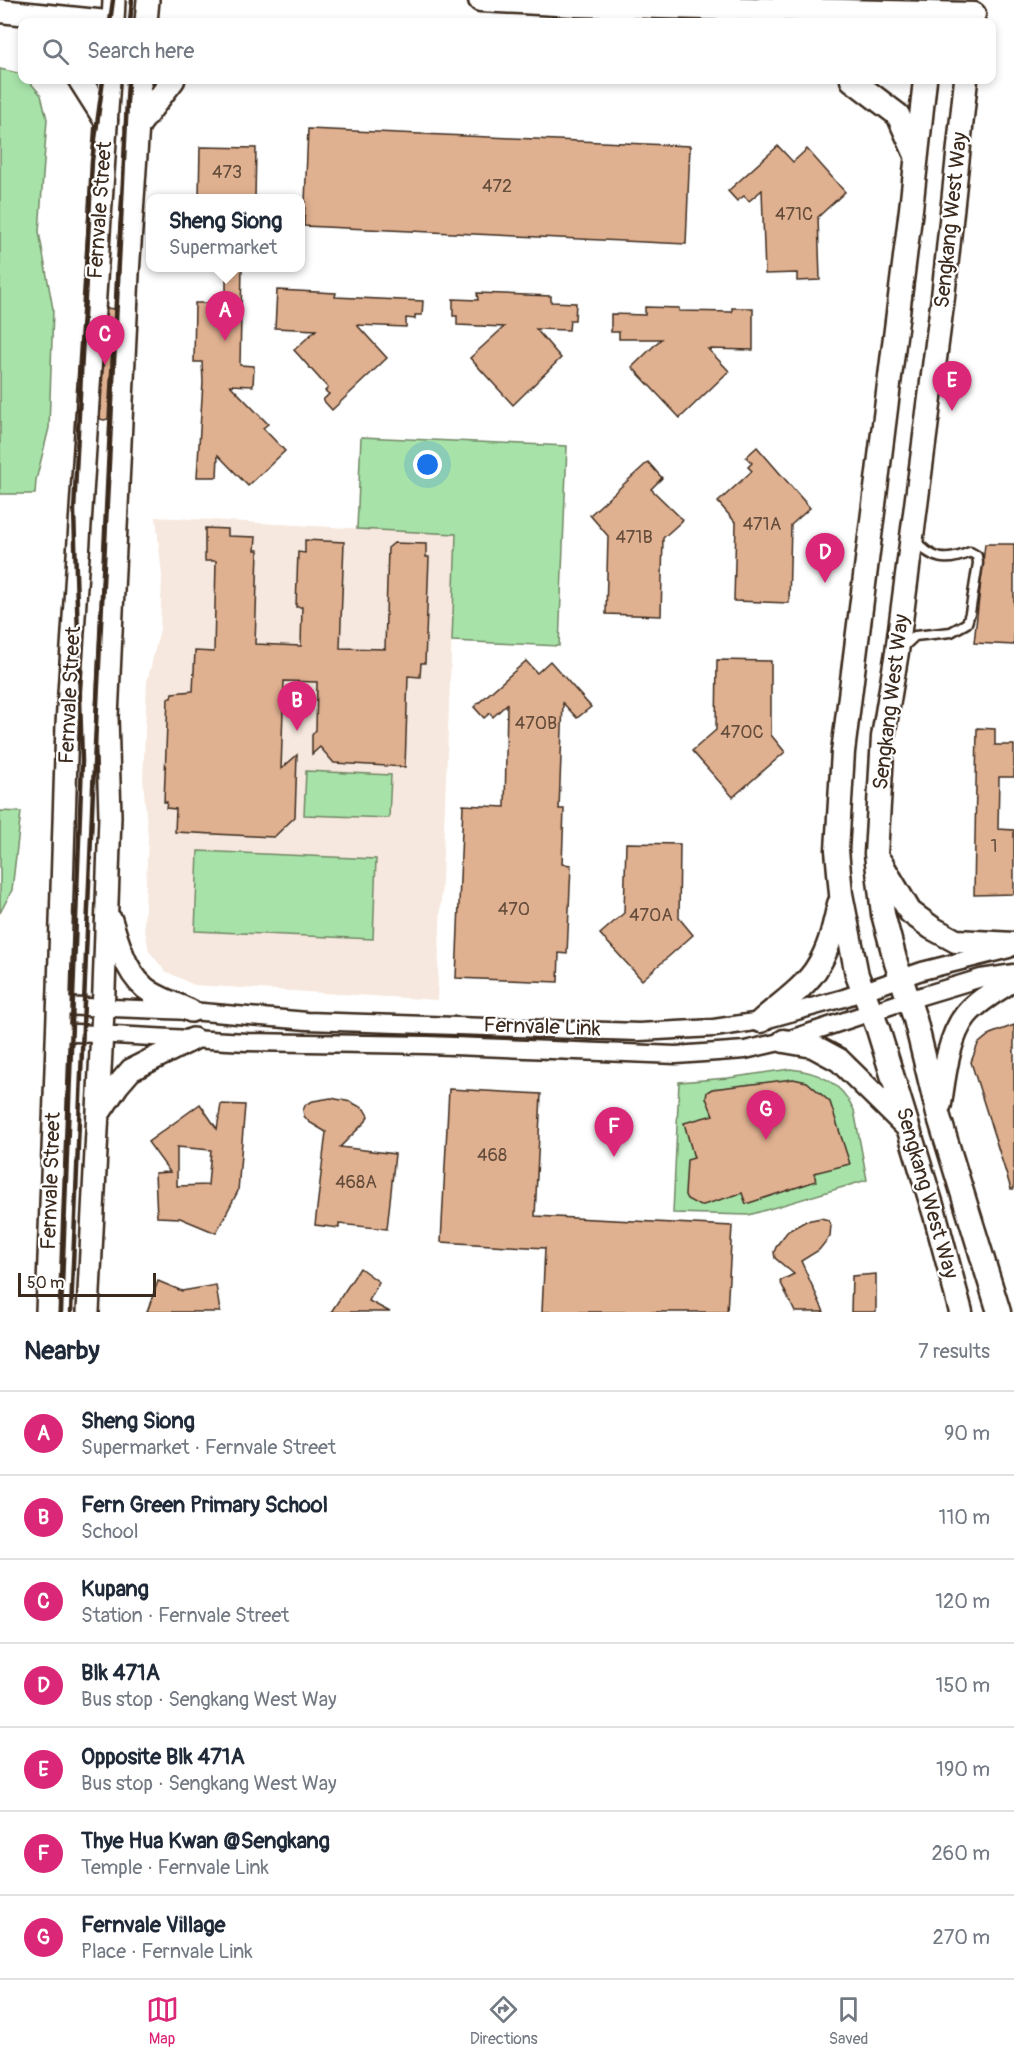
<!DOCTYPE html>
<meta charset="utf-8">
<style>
body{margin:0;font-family:Pangolin,sans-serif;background:#f6f6f7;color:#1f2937}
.scale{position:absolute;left:18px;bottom:15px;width:138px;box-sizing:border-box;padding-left:6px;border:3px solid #3b2a1e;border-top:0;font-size:16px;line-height:21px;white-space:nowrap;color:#3b2a1e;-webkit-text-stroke:4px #fff;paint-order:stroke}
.you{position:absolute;left:428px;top:465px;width:21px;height:21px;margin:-15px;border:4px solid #fff;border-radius:50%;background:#1a73e8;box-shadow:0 0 0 9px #1a73e833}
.badge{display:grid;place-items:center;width:39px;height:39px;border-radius:50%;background:#db2777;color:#fff;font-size:20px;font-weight:700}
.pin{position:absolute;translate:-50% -50px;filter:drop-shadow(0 2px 3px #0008)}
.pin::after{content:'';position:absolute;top:32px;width:21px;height:18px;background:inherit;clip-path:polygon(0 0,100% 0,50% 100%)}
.popup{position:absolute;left:146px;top:194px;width:159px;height:78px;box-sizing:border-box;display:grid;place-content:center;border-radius:12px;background:#fff;filter:drop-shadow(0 2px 4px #0005);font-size:20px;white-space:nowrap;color:#747a83}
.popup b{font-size:22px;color:#1f2937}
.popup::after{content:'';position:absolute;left:50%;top:100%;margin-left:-12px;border:12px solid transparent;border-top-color:#fff}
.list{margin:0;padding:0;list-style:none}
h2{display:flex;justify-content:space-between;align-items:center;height:78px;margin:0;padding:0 24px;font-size:26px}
h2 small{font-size:20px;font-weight:400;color:#747a83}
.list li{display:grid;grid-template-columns:39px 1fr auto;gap:18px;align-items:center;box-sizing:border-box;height:84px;padding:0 24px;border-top:2px solid #e0e1e3}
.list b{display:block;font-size:22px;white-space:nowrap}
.list p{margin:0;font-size:20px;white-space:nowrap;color:#747a83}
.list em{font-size:20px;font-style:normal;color:#747a83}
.icon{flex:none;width:33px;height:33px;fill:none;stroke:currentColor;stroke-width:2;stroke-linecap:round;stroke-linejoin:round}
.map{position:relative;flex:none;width:1014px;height:1312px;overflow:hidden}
.search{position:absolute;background:#fff;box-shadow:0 3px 9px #0003;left:18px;right:18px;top:18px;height:66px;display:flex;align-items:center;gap:15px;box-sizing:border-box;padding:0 21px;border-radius:12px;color:#747a83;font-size:22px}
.sheet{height:666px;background:#fff}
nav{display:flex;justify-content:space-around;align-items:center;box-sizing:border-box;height:84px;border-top:2px solid #e0e1e3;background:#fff;font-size:16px;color:#747a83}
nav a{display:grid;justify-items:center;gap:3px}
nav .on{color:#db2777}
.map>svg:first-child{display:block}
.built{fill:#f6e8de}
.green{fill:#a7e3a9;stroke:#718664;stroke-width:1.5}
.building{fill:#e0b191;stroke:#3b2a1e;stroke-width:1.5;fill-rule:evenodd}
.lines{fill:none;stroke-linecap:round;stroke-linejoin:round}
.service-casing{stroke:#3b2a1e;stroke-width:13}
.minor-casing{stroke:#3b2a1e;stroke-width:21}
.tertiary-casing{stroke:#3b2a1e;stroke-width:26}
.secondary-casing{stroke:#3b2a1e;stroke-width:27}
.service{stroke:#fff;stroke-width:8}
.minor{stroke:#fff;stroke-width:16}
.tertiary{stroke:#fff;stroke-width:21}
.secondary{stroke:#fff;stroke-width:22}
.rail{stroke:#3b2a1e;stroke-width:4.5}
.labels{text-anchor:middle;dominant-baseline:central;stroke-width:4.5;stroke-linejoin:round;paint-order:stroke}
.number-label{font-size:18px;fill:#644c3b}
.street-label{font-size:21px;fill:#3b2a1e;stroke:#fff}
</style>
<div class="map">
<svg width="1014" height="1312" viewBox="0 0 1014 1312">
<rect width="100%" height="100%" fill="#fff"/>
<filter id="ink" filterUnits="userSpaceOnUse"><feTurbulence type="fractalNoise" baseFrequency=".0167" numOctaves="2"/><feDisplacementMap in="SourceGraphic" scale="12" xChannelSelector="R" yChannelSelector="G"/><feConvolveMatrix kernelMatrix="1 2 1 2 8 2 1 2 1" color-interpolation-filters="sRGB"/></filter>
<g filter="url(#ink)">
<path class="built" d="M 156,517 L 456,534 L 437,1000 L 194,985 L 165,971 L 149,951 L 144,926 L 148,838 L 143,779 L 147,682 L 160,629 L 162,576 Z"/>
<g class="green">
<path d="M 0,69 L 22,74 L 22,80 L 28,80 L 41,95 L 47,119 L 39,232 L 53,309 L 49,428 L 36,480 L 35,494 L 0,494 Z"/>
<path d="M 361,437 L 567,446 L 559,646 L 452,641 L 456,534 L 357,529 Z"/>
<path d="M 306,771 L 391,775 L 389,818 L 304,815 Z"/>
<path d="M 0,811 L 21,812 L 12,890 L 0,913 Z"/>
<path d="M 198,851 L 376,859 L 373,939 L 195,931 Z"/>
<path d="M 790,1069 C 819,1072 841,1082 854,1110 L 867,1180 L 749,1215 L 673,1213 L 679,1082 L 728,1078 Z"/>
</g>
<g class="building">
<path d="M 308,129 L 690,146 L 686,244 L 304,226 Z"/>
<path d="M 778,146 L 793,162 L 807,149 L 845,192 L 818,217 L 820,280 L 797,281 L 797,273 L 765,274 L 762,190 L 749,201 L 744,196 L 737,201 L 728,191 Z"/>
<path d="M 200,147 L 256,148 L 255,198 L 199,198 Z"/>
<path d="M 226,267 L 242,267 L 240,365 L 254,366 L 253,386 L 230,385 L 268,424 L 263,428 L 285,451 L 248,486 L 218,455 L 217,477 L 197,477 L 203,382 L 202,362 L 194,362 L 195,303 L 226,303 Z"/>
<path d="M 277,290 L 336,293 L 335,297 L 423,301 L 422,315 L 415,315 L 415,319 L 406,318 L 406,327 L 357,325 L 387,358 L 332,410 L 323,400 L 329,394 L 325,391 L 328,388 L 294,350 L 316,330 L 275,328 Z"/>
<path d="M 477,293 L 551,296 L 551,302 L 576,303 L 575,320 L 570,320 L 569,330 L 536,329 L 561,358 L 513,405 L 470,358 L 504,327 L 457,325 L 457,316 L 453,316 L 453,299 L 478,300 Z"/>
<path d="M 645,307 L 679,308 L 679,311 L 732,312 L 732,308 L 753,308 L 753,350 L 708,349 L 729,371 L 680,418 L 632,367 L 661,339 L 619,339 L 619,332 L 611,332 L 611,314 L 645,315 Z"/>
<path d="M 107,308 L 114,309 L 108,419 L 104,420 L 100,419 Z"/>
<path d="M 757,447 L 810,508 L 791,525 L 789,603 L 734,601 L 736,523 L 718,502 L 752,471 L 748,467 L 752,463 L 746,457 Z"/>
<path d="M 648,462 L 662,478 L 651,489 L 683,520 L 663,538 L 661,616 L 606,614 L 608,536 L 590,515 Z"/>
<path d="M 205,528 L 228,529 L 228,536 L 256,537 L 255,550 L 258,550 L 255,644 L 301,646 L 302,607 L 296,607 L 298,552 L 305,553 L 305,540 L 344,542 L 340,648 L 385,649 L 388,548 L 394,543 L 426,544 L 426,557 L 429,557 L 425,663 L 421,663 L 420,677 L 408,676 L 405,767 L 334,763 L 320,747 L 312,754 L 312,735 L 316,730 L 317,682 L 284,681 L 281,769 L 297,755 L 295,817 L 274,837 L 175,832 L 176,809 L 166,808 L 167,802 L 164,802 L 168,698 L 171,698 L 172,693 L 193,691 L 195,651 L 214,652 L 216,561 L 205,561 Z"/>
<path d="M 985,544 L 1014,544 L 1014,645 L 974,643 Z"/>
<path d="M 717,660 L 771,661 L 771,735 L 785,752 L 733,797 L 692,751 L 716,730 Z"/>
<path d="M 526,661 L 537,673 L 550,661 L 591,707 L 577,718 L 563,703 L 559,809 L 564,809 L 562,864 L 571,865 L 567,954 L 559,953 L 558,982 L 456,978 L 463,805 L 505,807 L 507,704 L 493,717 L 490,713 L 484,718 L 474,707 Z"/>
<path d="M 977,728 L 995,729 L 995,745 L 1014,745 L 1014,777 L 999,777 L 998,829 L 1014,830 L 1014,894 L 974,895 Z"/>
<path d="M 626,843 L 680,844 L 679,918 L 693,935 L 642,980 L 600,934 L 624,913 Z"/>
<path d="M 1014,1025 L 1014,1189 L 1011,1189 L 971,1062 L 978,1044 L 990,1034 Z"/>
<path d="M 793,1079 L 807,1082 L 830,1102 L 850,1164 L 814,1173 L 816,1181 L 746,1204 L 742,1193 L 700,1206 L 687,1199 L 685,1195 L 687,1160 L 694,1158 L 684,1123 L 713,1115 L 706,1098 L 707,1092 L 712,1089 Z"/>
<path d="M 449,1089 L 541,1094 L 535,1216 L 732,1226 L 727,1312 L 542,1312 L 545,1248 L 441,1242 Z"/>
<path d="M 331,1098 L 351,1102 L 364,1109 L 368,1116 L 366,1121 L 340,1147 L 395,1154 L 387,1229 L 339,1224 L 339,1228 L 315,1225 L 326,1132 L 309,1122 L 304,1116 L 303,1110 L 306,1104 L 313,1101 Z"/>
<path d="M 200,1104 L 217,1129 L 221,1104 L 245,1105 L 238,1191 L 216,1233 L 180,1218 L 157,1217 L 155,1173 L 170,1172 L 148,1142 ZM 177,1147 L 211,1150 L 208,1185 L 177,1186 Z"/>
<path d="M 821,1218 L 828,1220 L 831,1225 L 830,1236 L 819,1250 L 801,1261 L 824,1312 L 795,1312 L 780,1281 L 794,1274 L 775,1258 L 774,1252 L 777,1245 L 788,1231 L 806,1221 Z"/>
<path d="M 360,1268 L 379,1282 L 369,1301 L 390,1312 L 331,1312 Z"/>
<path d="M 876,1274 L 876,1312 L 851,1312 L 852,1276 Z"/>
<path d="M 158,1281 L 182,1291 L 216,1285 L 220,1312 L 147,1312 Z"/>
</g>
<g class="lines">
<g class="service-casing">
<path id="service" d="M 902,648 L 915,636 L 951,632 L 967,623 L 970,613 L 978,563 L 977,556 L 970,552 C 946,563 932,560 915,540"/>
</g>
<g class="minor-casing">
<g id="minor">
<path d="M 59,1006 L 191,1011 L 307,1021 L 639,1032 L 714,1028 L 761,1021 L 844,998 L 922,971 L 1009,949"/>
<path d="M 57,1032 L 247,1042 L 427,1045 L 676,1055 L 745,1050 L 784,1041 L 908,1000 L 981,978 L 1014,973"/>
</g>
</g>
<g class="tertiary-casing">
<g id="tertiary">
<path d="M 113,22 L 114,0"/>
<path d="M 146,22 L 148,0"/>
<path d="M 111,920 C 119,945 127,978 152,993 C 164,1000 178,1005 191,1011"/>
<path d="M 98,1115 L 118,1085 L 131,1070 L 193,1039"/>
<path d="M 47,1312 L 59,988 L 67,724 L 109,80"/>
<path d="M 88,1312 L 104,990 L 110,816 L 107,717 L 128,274 L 141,80"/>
</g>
</g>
<g class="secondary-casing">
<g id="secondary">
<path d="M 480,0 L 575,5 L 974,14"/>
<path d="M 0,11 L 107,22"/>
<path d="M 80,80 L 106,121"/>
<path d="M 852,80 L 898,115 L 915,153"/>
<path d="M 925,80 L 911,209 L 843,752 L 837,850 L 841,894 L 857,975 L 878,1029 L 935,1215 L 961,1312"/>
<path d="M 966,80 L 943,297 L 897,652 L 883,737 L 876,854 L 883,914 L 896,963 L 915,1019 L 938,1114 L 999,1312"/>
<path d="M 137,127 L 173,80"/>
<path d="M 881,863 L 910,912 L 932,928 L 956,941 L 1014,944"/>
<path d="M 761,1021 C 779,1005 807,986 818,966 C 830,947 834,926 839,904"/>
<path d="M 784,1041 L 813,1046 L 839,1060 L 905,1125"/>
<path d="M 940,1104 C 944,1077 948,1037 966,1015 C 978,1000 998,990 1014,979"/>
</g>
</g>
<use href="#service" class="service"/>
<use href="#minor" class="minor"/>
<use href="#tertiary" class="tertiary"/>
<use href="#secondary" class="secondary"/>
<g class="rail">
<path d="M 110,22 L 113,0"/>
<path d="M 130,22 L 132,0"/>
<path d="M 61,1312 L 82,761 L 74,511 L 92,161 L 103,80"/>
<path d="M 71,1312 L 94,765 L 128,80"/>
</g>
</g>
</g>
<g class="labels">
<g class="number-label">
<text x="227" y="172">473</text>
<text x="497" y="186">472</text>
<text x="794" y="214">471C</text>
<text x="762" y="524">471A</text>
<text x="634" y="537">471B</text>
<text x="536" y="723">470B</text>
<text x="742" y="732">470C</text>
<text x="994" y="846">1</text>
<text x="514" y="909">470</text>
<text x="651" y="915">470A</text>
<text x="492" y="1155">468</text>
<text x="356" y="1182">468A</text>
</g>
<g class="street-label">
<text transform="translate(100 210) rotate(-86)">Fernvale Street</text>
<text transform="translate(951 220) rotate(-84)">Sengkang West Way</text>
<text transform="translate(70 695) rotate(-87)">Fernvale Street</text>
<text transform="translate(891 702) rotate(-83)">Sengkang West Way</text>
<text transform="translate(542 1027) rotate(2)">Fernvale Link</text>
<text transform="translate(51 1181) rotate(-88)">Fernvale Street</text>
<text transform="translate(927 1193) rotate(74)">Sengkang West Way</text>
</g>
</g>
</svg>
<div class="scale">50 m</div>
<div class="you"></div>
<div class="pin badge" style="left:225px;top:341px">A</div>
<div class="popup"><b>Sheng Siong</b>Supermarket</div>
<div class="pin badge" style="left:297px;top:731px">B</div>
<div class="pin badge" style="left:105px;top:365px">C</div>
<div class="pin badge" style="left:825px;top:583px">D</div>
<div class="pin badge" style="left:952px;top:411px">E</div>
<div class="pin badge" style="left:614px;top:1157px">F</div>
<div class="pin badge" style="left:766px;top:1140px">G</div>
<div class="search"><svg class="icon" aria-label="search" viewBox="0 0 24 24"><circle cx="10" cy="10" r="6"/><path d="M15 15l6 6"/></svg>Search here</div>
</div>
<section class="sheet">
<h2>Nearby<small>7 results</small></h2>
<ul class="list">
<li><span class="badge">A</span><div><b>Sheng Siong</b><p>Supermarket · Fernvale Street</p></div><em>90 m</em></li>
<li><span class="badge">B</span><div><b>Fern Green Primary School</b><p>School</p></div><em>110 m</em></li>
<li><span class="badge">C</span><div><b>Kupang</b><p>Station · Fernvale Street</p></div><em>120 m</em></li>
<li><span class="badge">D</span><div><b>Blk 471A</b><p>Bus stop · Sengkang West Way</p></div><em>150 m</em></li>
<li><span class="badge">E</span><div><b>Opposite Blk 471A</b><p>Bus stop · Sengkang West Way</p></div><em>190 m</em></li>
<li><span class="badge">F</span><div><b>Thye Hua Kwan @Sengkang</b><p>Temple · Fernvale Link</p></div><em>260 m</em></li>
<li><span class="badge">G</span><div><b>Fernvale Village</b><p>Place · Fernvale Link</p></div><em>270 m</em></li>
</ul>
</section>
<nav>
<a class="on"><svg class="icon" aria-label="map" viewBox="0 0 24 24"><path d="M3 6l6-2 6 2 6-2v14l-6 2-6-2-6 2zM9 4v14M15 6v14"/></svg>Map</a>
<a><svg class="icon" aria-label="directions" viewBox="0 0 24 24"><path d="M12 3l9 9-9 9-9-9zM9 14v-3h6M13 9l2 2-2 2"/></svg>Directions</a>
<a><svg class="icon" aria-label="saved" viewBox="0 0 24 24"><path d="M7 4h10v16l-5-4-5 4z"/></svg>Saved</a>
</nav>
